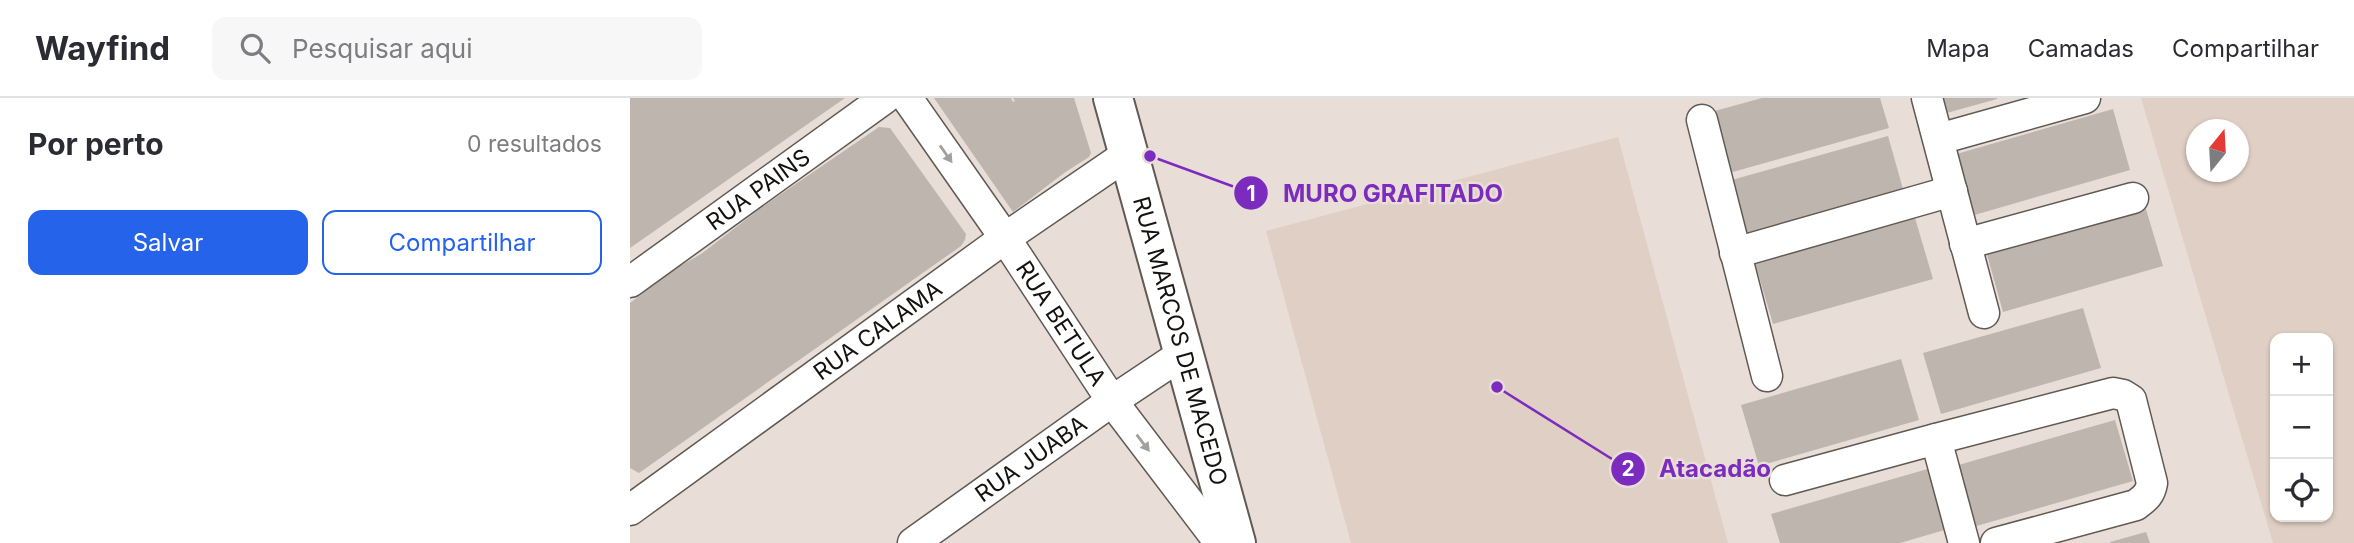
<!DOCTYPE html>
<html lang="pt">
<meta charset="utf-8">
<style>
body{margin:0;font-family:Inter,sans-serif;background:#f7f7f7;color:#2b2b33}
.controls{position:absolute;right:21px;bottom:21px;display:grid;overflow:hidden;border-radius:14px;box-shadow:0 2px 5px #0004}
.controls button{width:63px;height:63px;display:grid;place-items:center;padding:0;border:0;border-bottom:2px solid #e1e1e2;background:#fff;color:#2b2b33;font:35px sans-serif}
.compass{position:absolute;left:1556px;top:21px;width:63px;height:63px;border-radius:50%;background:#fff;box-shadow:0 2px 5px #0004;rotate:18deg}
.list{margin:0;padding:0;list-style:none}
h2{display:flex;justify-content:space-between;align-items:center;height:91px;margin:0;padding:0 28px;font-size:30px}
h2 small{font-size:23px;font-weight:400;color:#7c7c81}
.actions{display:flex;gap:14px;padding:21px 28px}
.actions a{flex:1;padding:16px 0;border:2px solid #2563eb;border-radius:14px;text-align:center;font-size:24px;color:#2563eb}
.actions .main{background:#2563eb;color:#fff}
.icon{flex:none;width:38px;height:38px;fill:none;stroke:currentColor;stroke-width:2;stroke-linecap:round;stroke-linejoin:round}
.map{position:relative;flex:none;width:1724px;height:445px;overflow:hidden}
header{display:flex;align-items:center;gap:42px;box-sizing:border-box;height:98px;padding:0 35px;background:#fff;border-bottom:2px solid #e1e1e2}
header strong{font-size:33px}
nav{display:flex;gap:38px;margin-inline-start:auto;font-size:24px}
.search{width:490px;height:63px;background:#f7f7f7;display:flex;align-items:center;gap:18px;box-sizing:border-box;padding:0 24px;border-radius:14px;color:#7c7c81;font-size:26px}
main{display:flex}
aside{flex:1;background:#fff}
.map>svg:first-child{display:block}
.built{fill:#e0cfc4;fill-rule:evenodd}
.building{fill:#beb5af}
.lines{fill:none;stroke-linecap:round;stroke-linejoin:round}
.minor-casing{stroke:#615953;stroke-width:33}
.major-casing{stroke:#615953;stroke-width:42}
.minor{stroke:#fff;stroke-width:30}
.major{stroke:#fff;stroke-width:38}
.oneway{fill:#a1a09f}
.labels{text-anchor:middle;dominant-baseline:central;stroke-width:5;stroke-linejoin:round;paint-order:stroke}
.street-label{font-size:23px;fill:#14110f;stroke:#e8ded7}
.leader{fill:none;stroke:#7b2cbf;stroke-width:2.5}
.callout-dot{fill:#7b2cbf;stroke:#e8ded7;stroke-width:2.5}
.mark-label{font-size:21px;text-anchor:middle;font-weight:bold;fill:#fff}
.callout-label{font-size:24px;text-anchor:middle;font-weight:bold;fill:#7b2cbf;stroke:#e8ded7;stroke-width:5;stroke-linejoin:round;paint-order:stroke}
</style>
<header>
<strong>Wayfind</strong>
<div class="search"><svg class="icon" aria-label="search" viewBox="0 0 24 24"><circle cx="10" cy="10" r="6"/><path d="M15 15l6 6"/></svg>Pesquisar aqui</div>
<nav><a>Mapa</a><a>Camadas</a><a>Compartilhar</a></nav>
</header>
<main>
<aside>
<h2>Por perto<small>0 resultados</small></h2>
<ul class="list">
</ul>
<div class="actions"><a class="main">Salvar</a><a>Compartilhar</a></div>
</aside>
<div class="map">
<svg width="1724" height="445" viewBox="0 0 1724 445">
<rect width="100%" height="100%" fill="#e8ded7"/>
<g class="built">
<path d="M 1511,0 L 1724,0 L 1724,445 L 1643,445 ZM 1566,32 L 1608,32 L 1608,74 L 1566,74 ZM 1645,240 L 1698,240 L 1698,419 L 1645,419 Z"/>
<path d="M 988,39 L 1098,445 L 721,445 L 636,133 Z"/>
</g>
<g class="building">
<path d="M 0,0 L 215,0 L 0,150 Z"/>
<path d="M 304,0 L 381,0 L 383,4 L 385,3 L 383,0 L 444,0 L 461,55 L 459,59 L 434,75 L 383,114 Z"/>
<path d="M 1132,0 L 1250,0 L 1259,30 L 1099,75 L 1081,14 Z"/>
<path d="M 1308,0 L 1367,0 L 1367,1 L 1313,16 Z"/>
<path d="M 1483,11 L 1500,72 L 1341,118 L 1323,57 Z"/>
<path d="M 249,29 L 260,30 L 336,136 L 335,142 L 331,148 L 9,375 L 0,370 L 0,205 L 43,172 L 71,156 L 135,107 Z"/>
<path d="M 1258,38 L 1275,98 L 1116,144 L 1098,83 Z"/>
<path d="M 1515,108 L 1533,168 L 1373,214 L 1356,153 Z"/>
<path d="M 1285,120 L 1303,181 L 1143,226 L 1125,165 Z"/>
<path d="M 1453,210 L 1471,270 L 1311,316 L 1293,255 Z"/>
<path d="M 1271,261 L 1289,322 L 1129,368 L 1111,307 Z"/>
<path d="M 1485,322 L 1503,383 L 1343,429 L 1325,368 Z"/>
<path d="M 1301,370 L 1318,431 L 1270,445 L 1150,445 L 1141,416 Z"/>
<path d="M 1516,434 L 1520,445 L 1480,445 L 1480,444 Z"/>
</g>
<g class="lines">
<g class="minor-casing">
<g id="minor">
<path id="s1" d="M 277,0 L 375,140 L 482,303 L 590,445"/>
<path d="M 1297,0 L 1354,215"/>
<path d="M 1072,22 L 1137,278"/>
<path d="M 1309,41 L 1455,0"/>
<path d="M 1335,146 L 1503,100"/>
<path d="M 1105,155 L 1322,93"/>
<path id="s2" d="M 0,184 L 255,0"/>
<path d="M 1306,341 L 1334,445"/>
<path d="M 1155,382 L 1306,341 L 1483,295 L 1493,297 L 1501,302 L 1522,385 C 1520,397 1515,400 1506,407 L 1366,445"/>
<path id="s3" d="M 0,412 L 375,140 L 498,56"/>
<path id="s4" d="M 283,445 L 482,303 L 554,255"/>
</g>
</g>
<g class="major-casing">
<g id="major">
<path id="s5" d="M 483,0 L 606,445"/>
</g>
</g>
<use href="#minor" class="minor"/>
<use href="#major" class="major"/>
</g>
<defs><path id="oneway-solid" d="M-6-.8H1V-3.2L6.5 0L1 3.2V.8H-6Z" transform="scale(1.75)"/></defs>
<g class="oneway">
<use href="#oneway-solid" transform="translate(316 56) rotate(55)"/>
<use href="#oneway-solid" transform="translate(513 345) rotate(53)"/>
</g>
<g class="labels">
<g class="street-label">
<text stroke="none"><textPath href="#s2" startOffset="158">RUA PAINS</textPath></text>
<text stroke="none"><textPath href="#s1" startOffset="273">RUA BETULA</textPath></text>
<text stroke="none"><textPath href="#s3" startOffset="306">RUA CALAMA</textPath></text>
<text stroke="none"><textPath href="#s5" startOffset="252">RUA MARCOS DE MACEDO</textPath></text>
<text stroke="none"><textPath href="#s4" startOffset="145">RUA JUABA</textPath></text>
</g>
</g>
<path class="leader" d="M520 58L621 95M867 289L998 371"/>
<g class="callout-dot">
<circle cx="520" cy="58" r="7"/>
<circle cx="867" cy="289" r="7"/>
<circle cx="621" cy="95" r="18"/>
<circle cx="998" cy="371" r="18"/>
</g>
<g class="mark-label">
<text x="621" y="103">1</text>
<text x="998" y="378">2</text>
</g>
<g class="callout-label">
<text x="763" y="104">MURO GRAFITADO</text>
<text x="1085" y="379">Atacadão</text>
</g>
</svg>
<div class="controls">
<button>+</button>
<button>−</button>
<button><svg class="icon" aria-label="locate" viewBox="0 0 24 24"><circle cx="12" cy="12" r="6"/><path d="M12 2v4M12 18v4M2 12h4M18 12h4"/></svg></button>
</div>
<svg class="compass" viewBox="-18 -18 36 36"><path d="M0-13l5 13h-10z" fill="#e53935"/><path d="M0 13l5-13h-10z" fill="#7c7c81"/></svg>
</div>
</main>
